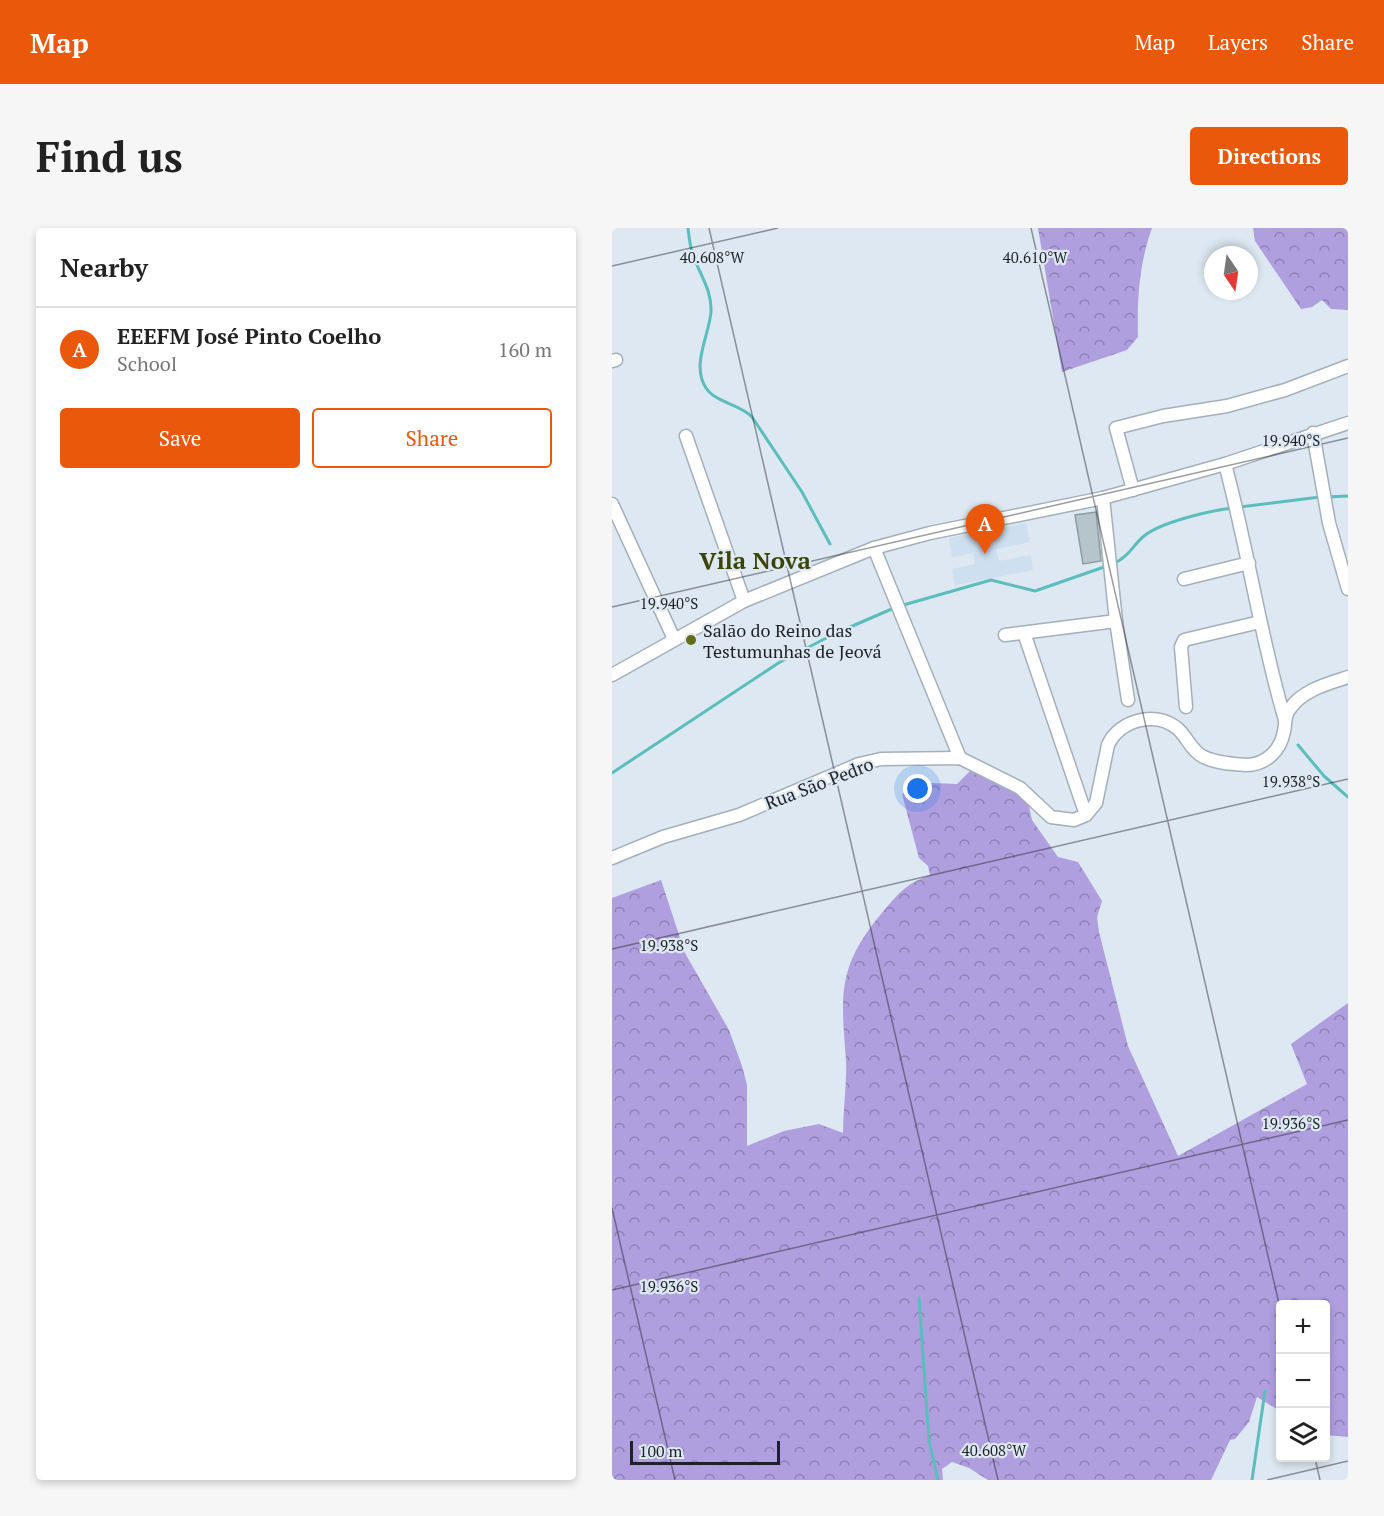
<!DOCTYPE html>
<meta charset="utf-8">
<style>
body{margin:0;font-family:"PT Serif",serif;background:#f6f6f6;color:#222}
.controls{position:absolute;right:18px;bottom:18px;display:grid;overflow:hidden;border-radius:6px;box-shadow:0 3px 9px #0003}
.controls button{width:54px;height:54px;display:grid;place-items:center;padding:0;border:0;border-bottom:2px solid #e0e0e0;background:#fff;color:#222;font:30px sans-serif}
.compass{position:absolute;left:592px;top:18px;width:54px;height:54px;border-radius:50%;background:#fff;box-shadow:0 3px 9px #0003;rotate:167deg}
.scale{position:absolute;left:18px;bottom:15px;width:150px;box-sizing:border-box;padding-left:6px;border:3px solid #1e2226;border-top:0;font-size:16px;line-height:21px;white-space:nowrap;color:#1e2226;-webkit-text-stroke:4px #dde8f2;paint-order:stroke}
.you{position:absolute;left:306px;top:561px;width:21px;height:21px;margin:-15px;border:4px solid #fff;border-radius:50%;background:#1a73e8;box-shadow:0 0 0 9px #1a73e833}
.badge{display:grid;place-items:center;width:39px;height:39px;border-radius:50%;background:#ea580c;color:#fff;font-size:20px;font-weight:700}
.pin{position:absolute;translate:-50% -50px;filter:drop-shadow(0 2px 3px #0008)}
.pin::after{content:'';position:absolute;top:32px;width:21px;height:18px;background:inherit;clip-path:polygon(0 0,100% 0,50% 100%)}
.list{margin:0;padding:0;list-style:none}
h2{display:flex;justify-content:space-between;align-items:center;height:78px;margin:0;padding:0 24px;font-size:26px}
h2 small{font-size:20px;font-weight:400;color:#767676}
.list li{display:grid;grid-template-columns:39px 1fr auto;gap:18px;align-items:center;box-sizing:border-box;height:84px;padding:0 24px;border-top:2px solid #e0e0e0}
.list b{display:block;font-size:22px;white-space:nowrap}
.list p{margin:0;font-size:20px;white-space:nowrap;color:#767676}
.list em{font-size:20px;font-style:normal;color:#767676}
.actions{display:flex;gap:12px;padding:18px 24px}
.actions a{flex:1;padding:14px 0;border:2px solid #ea580c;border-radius:6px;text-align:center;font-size:21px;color:#ea580c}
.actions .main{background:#ea580c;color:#fff}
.icon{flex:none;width:33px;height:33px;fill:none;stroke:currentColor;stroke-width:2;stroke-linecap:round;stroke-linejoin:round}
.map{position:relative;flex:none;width:736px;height:1252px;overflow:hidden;border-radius:6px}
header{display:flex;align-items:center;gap:36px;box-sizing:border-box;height:84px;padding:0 30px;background:#ea580c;color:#fff}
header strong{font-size:28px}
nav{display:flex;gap:33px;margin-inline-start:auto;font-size:21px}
.intro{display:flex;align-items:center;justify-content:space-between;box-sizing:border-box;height:144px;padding:0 36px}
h1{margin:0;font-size:42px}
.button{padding:15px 27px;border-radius:6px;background:#ea580c;color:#fff;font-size:21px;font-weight:700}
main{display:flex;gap:36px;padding:0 36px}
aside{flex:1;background:#fff;border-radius:6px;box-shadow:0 3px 9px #0003}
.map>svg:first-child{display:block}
.built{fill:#cedfef}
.forest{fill:url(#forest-crowns)}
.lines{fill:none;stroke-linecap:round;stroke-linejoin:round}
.stream{stroke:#5bbebc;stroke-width:3}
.building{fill:#b6c5cb;stroke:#8d9ca1;stroke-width:1.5}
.minor-casing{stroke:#a4afb9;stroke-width:15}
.minor{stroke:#fff;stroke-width:12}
.ticks{fill:none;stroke:#1e2226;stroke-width:1.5;stroke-opacity:0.45}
.poi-dot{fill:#626e17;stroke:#dde8f2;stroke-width:2}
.labels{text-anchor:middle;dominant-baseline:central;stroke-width:4.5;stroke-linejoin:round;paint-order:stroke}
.poi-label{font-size:18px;fill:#1e2226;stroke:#dde8f2;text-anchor:start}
.street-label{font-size:18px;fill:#1e2226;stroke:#dde8f2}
.district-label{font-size:24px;font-weight:bold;fill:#3b4305;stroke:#dde8f2}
.ticks-label{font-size:15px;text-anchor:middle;fill:#1e2226;stroke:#dde8f2;stroke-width:4.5;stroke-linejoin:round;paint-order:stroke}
</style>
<header>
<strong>Map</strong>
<nav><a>Map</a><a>Layers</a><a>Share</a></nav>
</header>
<div class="intro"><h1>Find us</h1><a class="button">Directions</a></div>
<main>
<aside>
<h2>Nearby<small></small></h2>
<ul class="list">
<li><span class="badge">A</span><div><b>EEEFM José Pinto Coelho</b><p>School</p></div><em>160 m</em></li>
</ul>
<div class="actions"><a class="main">Save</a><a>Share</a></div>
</aside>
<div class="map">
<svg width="736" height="1252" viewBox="0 0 736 1252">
<defs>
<pattern id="forest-crowns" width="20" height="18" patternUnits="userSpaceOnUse" patternTransform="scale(1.5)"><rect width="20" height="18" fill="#af9fdf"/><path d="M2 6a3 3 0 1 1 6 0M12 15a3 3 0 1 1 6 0" fill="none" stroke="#8e81b5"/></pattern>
</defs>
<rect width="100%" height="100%" fill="#dde8f2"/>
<path class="built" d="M 414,295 L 418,314 L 384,321 L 387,333 L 419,327 L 421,342 L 343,357 L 340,341 L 363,336 L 361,325 L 340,329 L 337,310 Z"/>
<g class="forest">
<path d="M 426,0 L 540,0 C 527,36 525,71 526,109 L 515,122 L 450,144 Z"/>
<path d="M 641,0 L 736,0 L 736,82 L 719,81 L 710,72 L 700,79 L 689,81 L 643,13 Z"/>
<path d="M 363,538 L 415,569 L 420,592 L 446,629 L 466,634 L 490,673 L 485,689 L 487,704 L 516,818 L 566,928 L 695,856 L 679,816 L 736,775 L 736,1209 L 714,1207 L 714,1076 L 668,1076 L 668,1183 L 645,1169 L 637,1194 L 623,1211 L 618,1212 L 599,1252 L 376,1252 L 357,1240 L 340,1234 L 330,1241 L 331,1252 L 0,1252 L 0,670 L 49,652 L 73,725 L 117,802 L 130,838 L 135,857 L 135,918 L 172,903 L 207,896 L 231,905 C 231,881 235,857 234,832 C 229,767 225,739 269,686 C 287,665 292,657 318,647 L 316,638 L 307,630 L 290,566 L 320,555 L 345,556 Z"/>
</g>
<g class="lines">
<g class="stream">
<path d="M 76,0 C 77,9 78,19 81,27 C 88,47 100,62 99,84 C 97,108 79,137 94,160 C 104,175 128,176 140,189 L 190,264 L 218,316"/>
<path d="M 715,269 L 736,268"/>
<path d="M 628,279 L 708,269"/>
<path d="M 501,336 C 518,328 520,318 532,308 C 549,294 600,282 622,280"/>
<path d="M 288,378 L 379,352 L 423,363 L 495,338"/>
<path d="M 686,517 L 712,548 L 736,569"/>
<path d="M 0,545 L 168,434 L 222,406 L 282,380"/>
<path d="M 307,1070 L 317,1213 L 326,1252"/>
<path d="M 640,1252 L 653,1163"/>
</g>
</g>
<path class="building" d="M 484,284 L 489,333 L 471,336 L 463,287 Z"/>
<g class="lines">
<g class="minor-casing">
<g id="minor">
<path d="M 0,133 L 4,132"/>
<path d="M 701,205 L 717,295 L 736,361"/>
<path d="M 74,208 L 132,373"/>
<path d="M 613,236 C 636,321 648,408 673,492"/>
<path d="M 521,262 L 504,200 L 551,188 L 615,178 L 673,162 L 736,138"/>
<path d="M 491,270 L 504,393 L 516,472"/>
<path d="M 0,276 L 62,411"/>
<path d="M 262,320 L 348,530"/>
<path d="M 572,351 L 637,335"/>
<path d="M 412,405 L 474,587"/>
<path d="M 393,407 L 504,393"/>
<path d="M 0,447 L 132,373 L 262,320 L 318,305 L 491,270 L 613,236 L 736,195"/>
<path d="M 574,479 L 569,419 L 572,412 L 648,394"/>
<path d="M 0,630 L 51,609 L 127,587 L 247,536 L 269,531 L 348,530 L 408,560 L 439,589 L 462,592 L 474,587 L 484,575 L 496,517 C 507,492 544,482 566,501 C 575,509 579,522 590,528 C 602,535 621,536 634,537 C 654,537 669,522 672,503 C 674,496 672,489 677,482 C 690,462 715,456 736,449"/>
</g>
</g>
<use href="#minor" class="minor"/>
</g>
<path class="ticks" d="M 97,0 L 386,1252M 419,0 L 668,1080M 0,38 L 166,0M 0,379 L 736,210M 0,721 L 736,551M 0,980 L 63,1252M 0,1062 L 736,892M 703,1230 L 708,1252M 655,1252 L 736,1233"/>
<circle class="poi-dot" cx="79" cy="412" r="6"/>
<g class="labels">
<g class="poi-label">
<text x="91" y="402">Salão do Reino das<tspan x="91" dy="21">Testumunhas de Jeová</tspan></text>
</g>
<g class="street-label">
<text transform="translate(207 555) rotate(-21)">Rua São Pedro</text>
</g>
<g class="district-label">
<text x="143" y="332">Vila Nova</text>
</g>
</g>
<g class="ticks-label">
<text x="100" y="35">40.608°W</text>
<text x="423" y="35">40.610°W</text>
<text x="679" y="218">19.940°S</text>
<text x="57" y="381">19.940°S</text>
<text x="679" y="559">19.938°S</text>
<text x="57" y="723">19.938°S</text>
<text x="679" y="901">19.936°S</text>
<text x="57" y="1064">19.936°S</text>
<text x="382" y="1228">40.608°W</text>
</g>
</svg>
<div class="controls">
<button>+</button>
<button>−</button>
<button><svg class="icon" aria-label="layers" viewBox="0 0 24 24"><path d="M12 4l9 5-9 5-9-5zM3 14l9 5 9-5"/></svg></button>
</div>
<svg class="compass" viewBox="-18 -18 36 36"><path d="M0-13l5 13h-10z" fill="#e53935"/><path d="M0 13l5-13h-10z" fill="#767676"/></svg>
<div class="scale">100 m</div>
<div class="you"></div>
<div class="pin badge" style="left:373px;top:326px">A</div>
</div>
</main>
